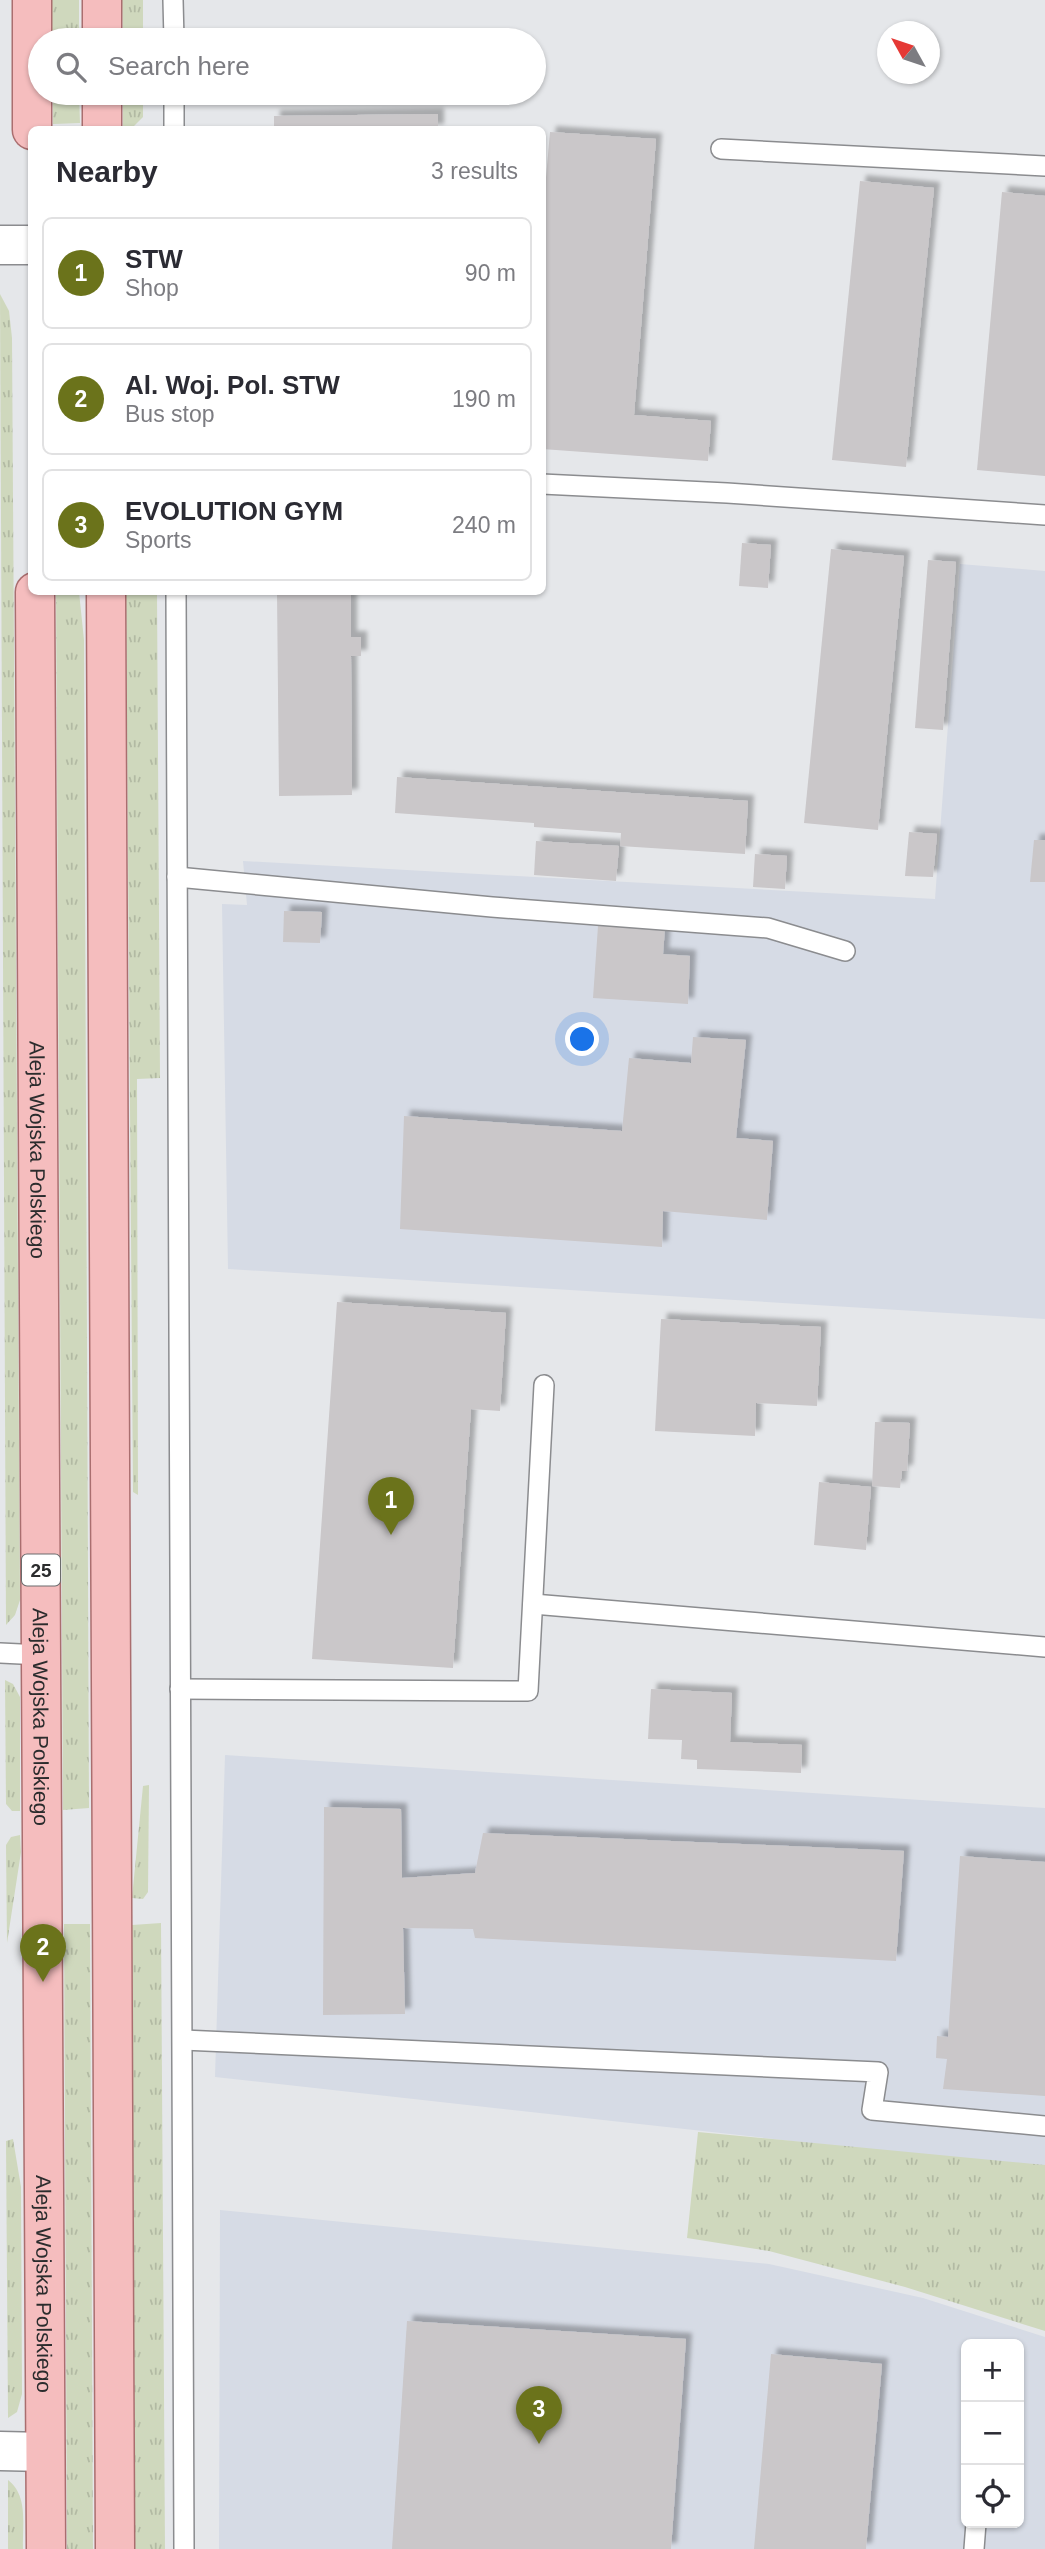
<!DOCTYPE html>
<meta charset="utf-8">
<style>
body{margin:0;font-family:Helvetica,sans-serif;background:#f2f2f3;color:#2b2b33}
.controls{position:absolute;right:21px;bottom:21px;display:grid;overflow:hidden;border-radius:10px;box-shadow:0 2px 5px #0004}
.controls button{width:63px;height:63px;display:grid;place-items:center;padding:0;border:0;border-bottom:2px solid #e1e1e2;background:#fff;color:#2b2b33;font:35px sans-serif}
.compass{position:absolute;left:877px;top:21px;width:63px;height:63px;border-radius:50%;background:#fff;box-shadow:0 2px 5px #0004;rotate:310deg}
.you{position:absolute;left:583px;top:1040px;width:24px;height:24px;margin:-18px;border:5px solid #fff;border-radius:50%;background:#1a73e8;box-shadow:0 0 0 10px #1a73e833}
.badge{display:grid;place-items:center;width:46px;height:46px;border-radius:50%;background:#6b731b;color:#fff;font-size:23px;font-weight:700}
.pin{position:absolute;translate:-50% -58px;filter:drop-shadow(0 2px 4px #0008)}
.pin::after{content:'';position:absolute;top:37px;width:24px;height:21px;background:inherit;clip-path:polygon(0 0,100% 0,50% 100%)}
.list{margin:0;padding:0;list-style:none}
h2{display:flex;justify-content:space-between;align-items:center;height:91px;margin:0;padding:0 28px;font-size:30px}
h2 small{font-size:23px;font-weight:400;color:#7c7c81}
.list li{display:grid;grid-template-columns:46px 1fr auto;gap:21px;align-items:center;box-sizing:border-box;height:112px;margin:0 14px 14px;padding:0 14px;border:2px solid #e1e1e2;border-radius:10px}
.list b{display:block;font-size:26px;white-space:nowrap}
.list p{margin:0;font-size:23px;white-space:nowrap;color:#7c7c81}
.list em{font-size:23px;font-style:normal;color:#7c7c81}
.icon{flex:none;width:38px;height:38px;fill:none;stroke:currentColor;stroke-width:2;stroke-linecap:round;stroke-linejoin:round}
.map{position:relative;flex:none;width:1045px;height:2549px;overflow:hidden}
.search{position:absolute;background:#fff;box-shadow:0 2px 5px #0004;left:28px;top:28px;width:518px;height:77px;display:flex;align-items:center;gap:18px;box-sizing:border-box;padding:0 24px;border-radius:38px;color:#7c7c81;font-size:26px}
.panel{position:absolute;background:#fff;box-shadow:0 2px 5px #0004;left:28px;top:126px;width:518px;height:469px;border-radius:10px}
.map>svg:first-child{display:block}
.built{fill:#d6dbe5;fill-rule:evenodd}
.grass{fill:url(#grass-tufts)}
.building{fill:#cac7c9;filter:url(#shadow)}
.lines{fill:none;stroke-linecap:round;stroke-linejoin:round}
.lane-casing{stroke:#8b8c8f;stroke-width:22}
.street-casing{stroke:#8b8c8f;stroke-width:41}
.primary-casing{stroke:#aa6e6f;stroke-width:41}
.lane{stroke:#fff;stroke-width:19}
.street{stroke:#fff;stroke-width:38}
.primary{stroke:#f5bdbe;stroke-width:38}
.labels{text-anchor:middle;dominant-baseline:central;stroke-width:7;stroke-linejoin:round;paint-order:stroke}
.shield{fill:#fff;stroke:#6b6b6c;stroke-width:2}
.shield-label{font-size:19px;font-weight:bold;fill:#2b2c2d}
.street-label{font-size:21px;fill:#2b2c2d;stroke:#fff}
</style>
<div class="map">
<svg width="1045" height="2549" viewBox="0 0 1045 2549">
<defs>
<pattern id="grass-tufts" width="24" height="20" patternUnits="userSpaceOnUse" patternTransform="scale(1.75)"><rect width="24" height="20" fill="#cfd8bd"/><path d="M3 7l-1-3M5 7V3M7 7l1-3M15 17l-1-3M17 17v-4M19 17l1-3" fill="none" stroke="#b2baa3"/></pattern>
<filter id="shadow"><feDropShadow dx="6" dy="-6" stdDeviation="2" flood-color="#0004"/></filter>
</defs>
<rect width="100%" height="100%" fill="#e5e7ea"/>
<g class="built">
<path d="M 960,564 L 1045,571 L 1045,1319 L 228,1269 L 222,904 L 247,905 L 243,861 L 935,899 Z"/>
<path d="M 225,1755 L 1045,1808 L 1045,2169 L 215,2077 Z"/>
<path d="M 220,2210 L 769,2264 L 923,2298 L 1045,2337 L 1045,2549 L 219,2549 ZM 966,2344 L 1019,2344 L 1019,2523 L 966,2523 Z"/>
</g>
<g class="grass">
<rect x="52" y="0" width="27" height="40"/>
<path d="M 122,0 L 143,0 L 143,40 L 123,40 Z"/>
<path d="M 53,93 L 79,93 L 80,123 L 53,124 Z"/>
<path d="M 123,93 L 143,93 L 143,117 L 134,126 L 123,126 Z"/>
<path d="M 0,294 L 9,311 L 12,338 L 20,1600 L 15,1615 L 6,1625 Z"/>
<path d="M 56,592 L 79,592 L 84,640 L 89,1808 L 63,1810 Z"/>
<path d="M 126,592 L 157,592 L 160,1078 L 137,1079 L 138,1495 L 133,1492 Z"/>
<path d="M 5,1680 L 13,1684 L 20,1697 L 20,1811 L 12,1811 L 6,1804 Z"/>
<path d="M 149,1785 L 148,1892 L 143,1899 L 132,1898 L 143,1786 Z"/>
<path d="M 20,1835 L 21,1852 L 7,1943 L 6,1845 L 11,1837 Z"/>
<path d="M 161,1923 L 165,2549 L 135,2549 L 132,1925 Z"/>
<path d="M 64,1924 L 90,1924 L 93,2549 L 67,2549 Z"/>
<path d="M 698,2132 L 1045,2165 L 1045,2331 L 905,2287 L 769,2251 L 687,2238 Z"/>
<path d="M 13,2139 L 21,2187 L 22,2394 L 17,2412 L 8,2418 L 6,2141 Z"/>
<path d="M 8,2480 C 29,2496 22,2526 23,2549 L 8,2549 Z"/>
</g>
<g class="building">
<path d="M 438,114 L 438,130 L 274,130 L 274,116 Z"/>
<path d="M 550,132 L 656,139 L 634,415 L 711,421 L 708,461 L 542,449 L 542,223 Z"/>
<path d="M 860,181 L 934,188 L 906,467 L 832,460 Z"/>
<path d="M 1002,192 L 1045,196 L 1045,476 L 977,470 Z"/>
<path d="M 742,543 L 771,545 L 768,588 L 739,586 Z"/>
<path d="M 831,549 L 904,556 L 878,830 L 804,823 Z"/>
<path d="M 928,560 L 956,562 L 943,730 L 915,728 Z"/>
<path d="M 277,592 L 351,592 L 351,637 L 361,637 L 361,656 L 351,656 L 352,795 L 279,796 Z"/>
<path d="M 397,777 L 748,801 L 745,854 L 620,846 L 621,833 L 534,827 L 534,823 L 395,813 Z"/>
<path d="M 909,832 L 937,834 L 933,877 L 905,876 Z"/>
<path d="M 1034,840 L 1045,840 L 1045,882 L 1030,882 Z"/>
<path d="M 536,841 L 619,846 L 616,881 L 534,875 Z"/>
<path d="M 755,854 L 787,856 L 785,889 L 753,887 Z"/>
<path d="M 284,911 L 322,912 L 320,943 L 283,942 Z"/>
<path d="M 598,926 L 665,928 L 663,954 L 690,956 L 688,1004 L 593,998 Z"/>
<path d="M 693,1037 L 746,1040 L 736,1138 L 773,1141 L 767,1220 L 663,1211 L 662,1247 L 400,1229 L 404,1116 L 622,1131 L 629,1058 L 691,1063 Z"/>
<path d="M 337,1302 L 506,1313 L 500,1411 L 471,1409 L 453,1668 L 312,1659 Z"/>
<path d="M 661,1319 L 821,1327 L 817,1406 L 756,1403 L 755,1436 L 655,1431 Z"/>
<path d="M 875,1422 L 910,1423 L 907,1471 L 902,1471 L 900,1488 L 872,1486 Z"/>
<path d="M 819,1482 L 871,1487 L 866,1550 L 814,1545 Z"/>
<path d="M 651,1689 L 732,1693 L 730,1742 L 802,1745 L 801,1773 L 697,1769 L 697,1760 L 681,1759 L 682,1740 L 648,1739 Z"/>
<path d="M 324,1807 L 401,1809 L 402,1878 L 475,1873 L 483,1833 L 904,1851 L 896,1961 L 475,1938 L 473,1929 L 403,1928 L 405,2014 L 323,2015 Z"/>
<path d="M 960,1856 L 1045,1862 L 1045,2096 L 943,2089 L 947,2059 L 936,2058 L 937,2036 L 948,2037 Z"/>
<path d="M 407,2321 L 686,2339 L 671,2549 L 392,2549 Z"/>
<path d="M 771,2354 L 882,2364 L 866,2549 L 754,2549 Z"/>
</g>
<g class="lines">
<g class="lane-casing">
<g id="lane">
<path d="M 173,0 L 174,40"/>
<path d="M 174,93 L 174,130"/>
<path d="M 721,149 L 1045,166"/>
<path d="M 542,484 L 727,493 L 1045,515"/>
<path d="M 176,592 L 184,2549"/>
<path d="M 177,877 L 492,907 L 768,928 L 845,951"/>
<path d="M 533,1604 L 1045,1647"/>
<path d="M 0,1653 L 41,1655"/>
<path d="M 180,1689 L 528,1691 L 544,1385"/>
<path d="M 183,2040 L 878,2072 L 872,2110 L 1045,2126"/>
<path d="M 974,2549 L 976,2523"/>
</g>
</g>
<g class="street-casing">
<g id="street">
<path d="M 0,245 L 32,245"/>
<path d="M 0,2451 L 45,2452"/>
</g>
</g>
<g class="primary-casing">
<g id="primary">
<path d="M 32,0 L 32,130"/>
<path d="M 102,0 L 102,40"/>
<path d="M 102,93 L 102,130"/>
<path id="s1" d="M 35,592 L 46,2549"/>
<path d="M 106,592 L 115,2549"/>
</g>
</g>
<use href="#lane" class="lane"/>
<use href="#street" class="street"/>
<use href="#primary" class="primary"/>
</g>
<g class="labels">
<rect class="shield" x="22" y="1554.5" width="38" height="31" rx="5"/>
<g class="shield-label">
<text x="41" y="1570">25</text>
</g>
<g class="street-label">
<text stroke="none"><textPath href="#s1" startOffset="558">Aleja Wojska Polskiego</textPath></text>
<text stroke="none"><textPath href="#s1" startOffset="1125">Aleja Wojska Polskiego</textPath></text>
<text stroke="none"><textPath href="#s1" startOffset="1692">Aleja Wojska Polskiego</textPath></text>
</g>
</g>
</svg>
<div class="controls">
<button>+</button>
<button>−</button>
<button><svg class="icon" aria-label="locate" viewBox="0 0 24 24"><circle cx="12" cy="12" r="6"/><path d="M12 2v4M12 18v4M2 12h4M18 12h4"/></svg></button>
</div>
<svg class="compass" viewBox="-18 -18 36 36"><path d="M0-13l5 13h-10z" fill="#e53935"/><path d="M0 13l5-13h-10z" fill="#7c7c81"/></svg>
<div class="you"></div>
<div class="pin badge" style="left:391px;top:1535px">1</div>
<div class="pin badge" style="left:43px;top:1982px">2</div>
<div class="pin badge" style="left:539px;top:2444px">3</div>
<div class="search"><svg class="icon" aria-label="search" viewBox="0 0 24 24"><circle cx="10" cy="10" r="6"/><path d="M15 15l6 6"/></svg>Search here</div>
<section class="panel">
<h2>Nearby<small>3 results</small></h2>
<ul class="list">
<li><span class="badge">1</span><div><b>STW</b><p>Shop</p></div><em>90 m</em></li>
<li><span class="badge">2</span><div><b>Al. Woj. Pol. STW</b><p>Bus stop</p></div><em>190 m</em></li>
<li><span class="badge">3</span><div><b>EVOLUTION GYM</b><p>Sports</p></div><em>240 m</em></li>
</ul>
</section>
</div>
